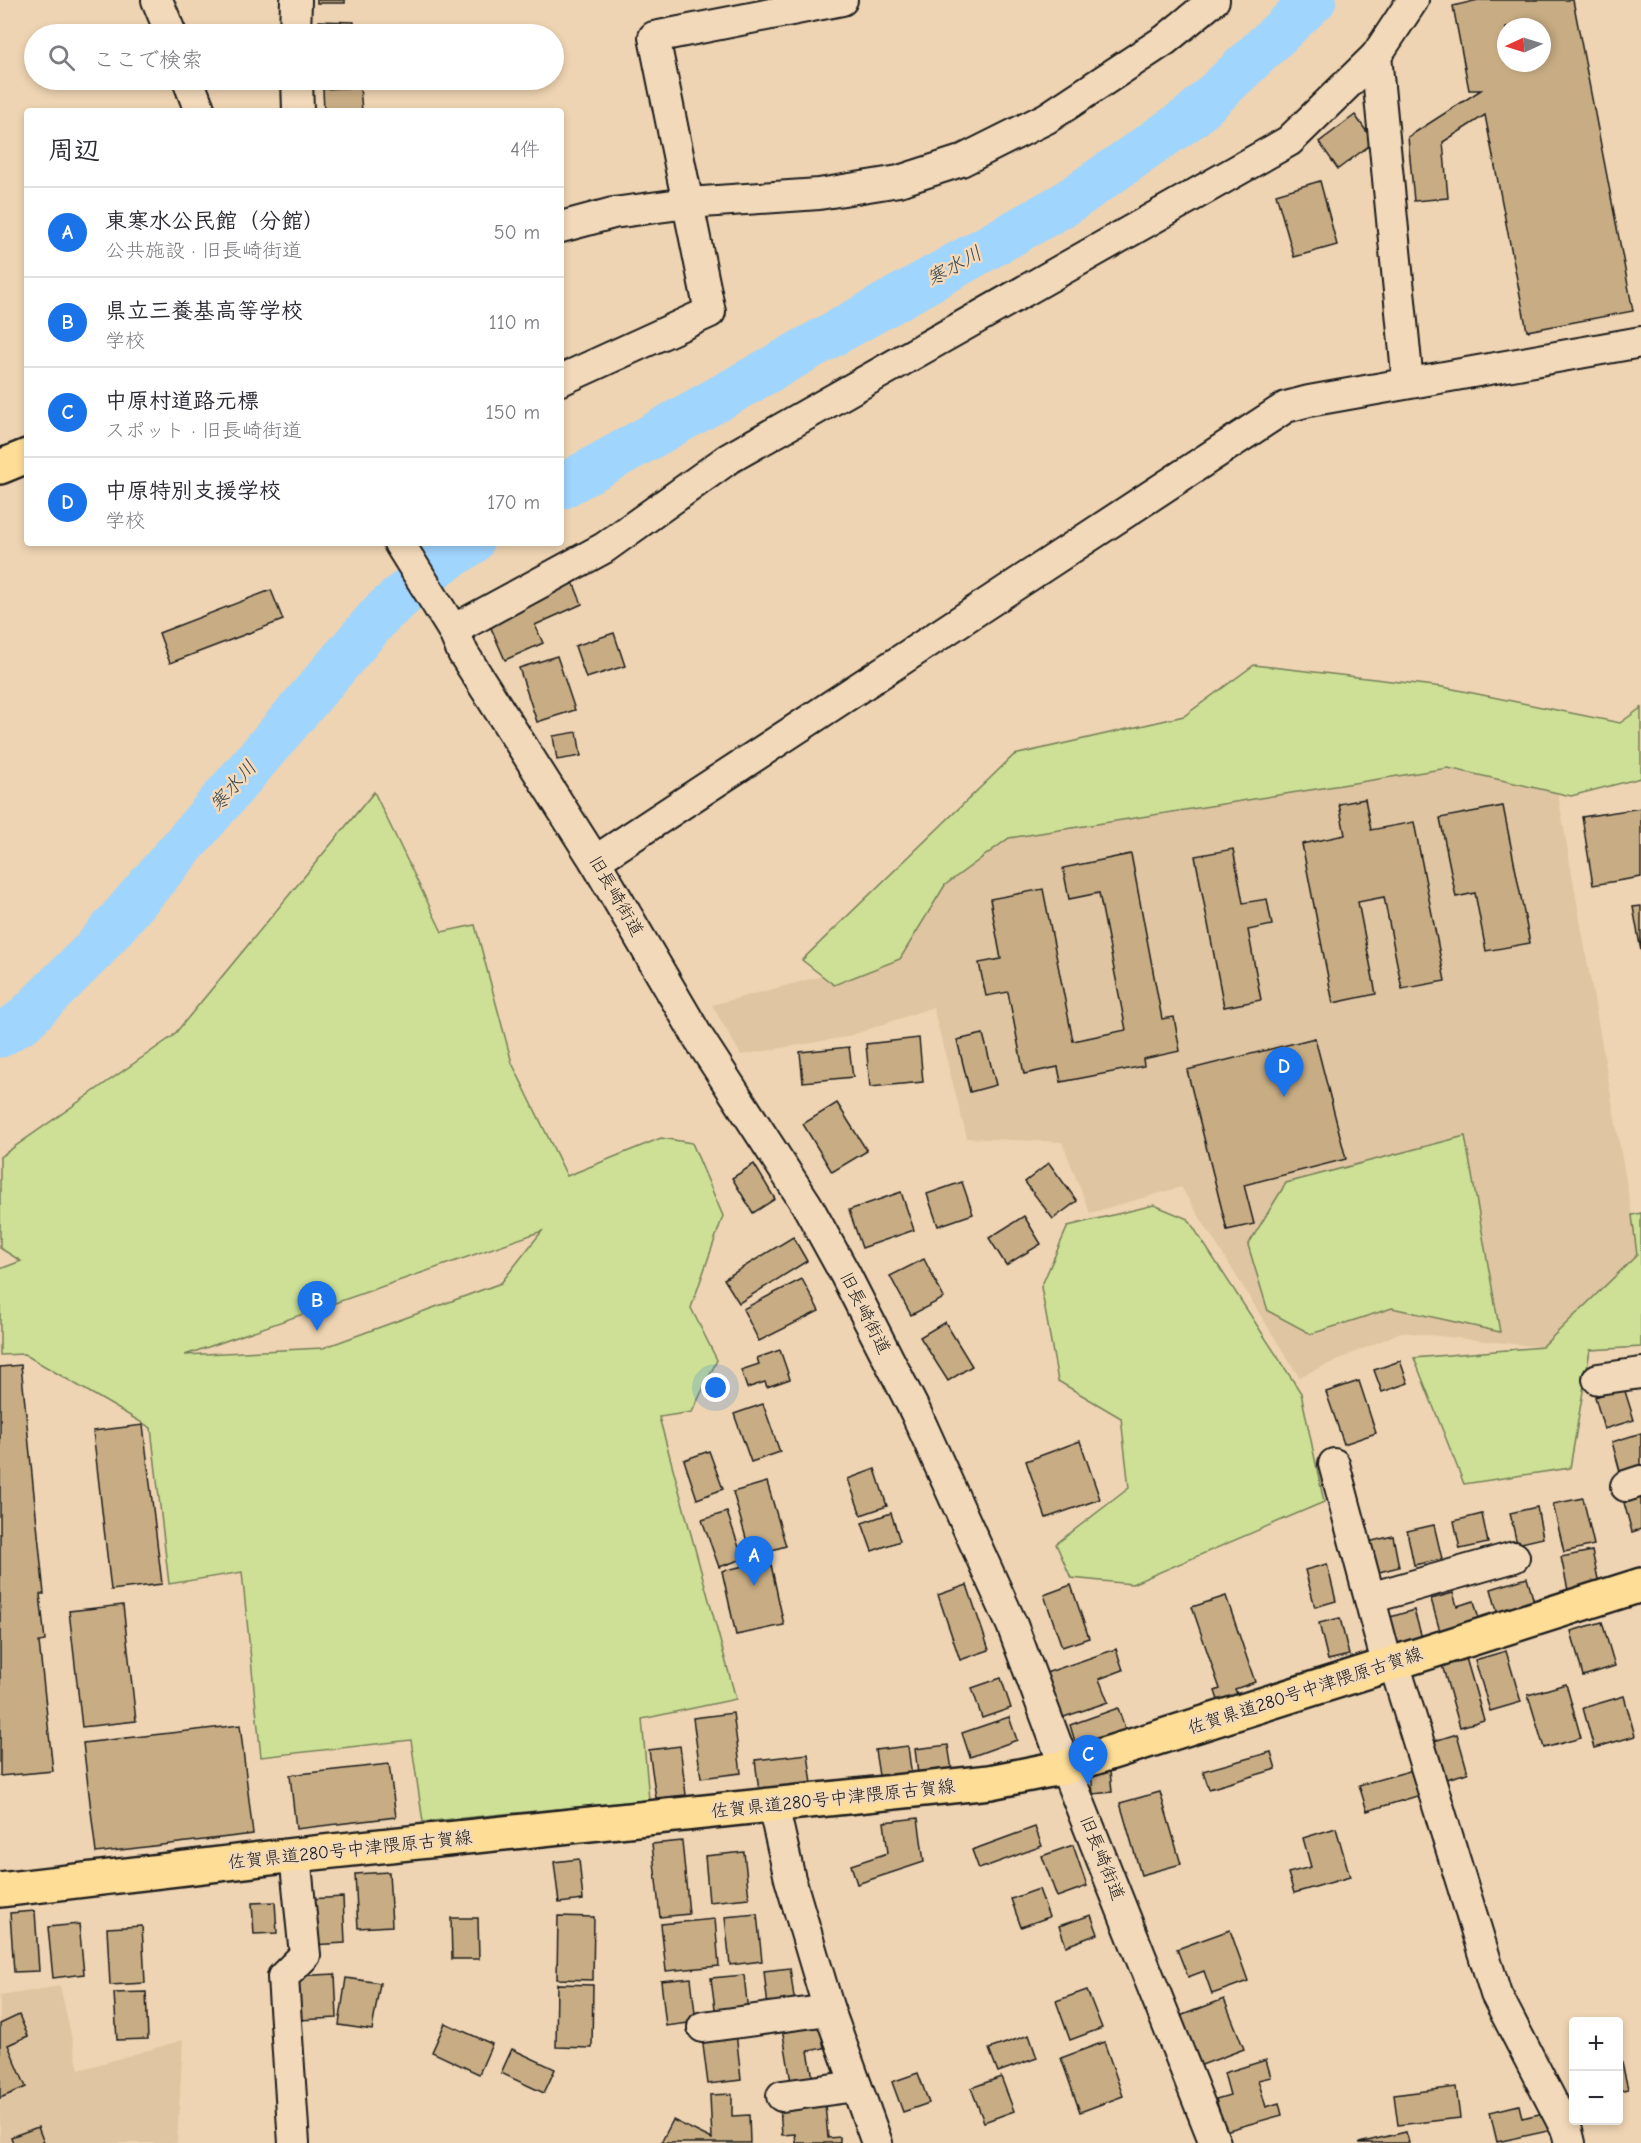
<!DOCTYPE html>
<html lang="ja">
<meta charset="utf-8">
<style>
body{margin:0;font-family:"Comic Neue","Klee One",sans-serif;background:#f2f2f3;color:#2b2b33}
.controls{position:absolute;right:18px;bottom:18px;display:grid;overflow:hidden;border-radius:6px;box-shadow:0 3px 9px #0003}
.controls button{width:54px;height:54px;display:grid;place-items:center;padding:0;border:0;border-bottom:2px solid #e1e1e2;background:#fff;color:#2b2b33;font:30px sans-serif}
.compass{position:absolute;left:1497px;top:18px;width:54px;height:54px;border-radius:50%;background:#fff;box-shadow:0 3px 9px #0003;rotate:266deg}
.you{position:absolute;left:716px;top:1388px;width:21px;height:21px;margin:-15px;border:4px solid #fff;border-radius:50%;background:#1a73e8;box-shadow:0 0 0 9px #1a73e833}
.badge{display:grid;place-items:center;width:39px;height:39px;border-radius:50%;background:#1a73e8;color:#fff;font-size:20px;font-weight:700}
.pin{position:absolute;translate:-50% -50px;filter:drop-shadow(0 2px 3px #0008)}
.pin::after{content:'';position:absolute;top:32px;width:21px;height:18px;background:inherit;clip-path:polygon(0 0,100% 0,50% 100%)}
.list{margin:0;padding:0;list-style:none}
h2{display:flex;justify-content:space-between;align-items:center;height:78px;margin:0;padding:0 24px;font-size:26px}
h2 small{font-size:20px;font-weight:400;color:#7c7c81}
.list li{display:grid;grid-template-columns:39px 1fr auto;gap:18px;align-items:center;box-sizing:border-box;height:90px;padding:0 24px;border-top:2px solid #e1e1e2}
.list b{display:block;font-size:22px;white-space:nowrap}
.list p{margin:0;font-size:20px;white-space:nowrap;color:#7c7c81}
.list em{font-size:20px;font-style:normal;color:#7c7c81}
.icon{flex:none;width:33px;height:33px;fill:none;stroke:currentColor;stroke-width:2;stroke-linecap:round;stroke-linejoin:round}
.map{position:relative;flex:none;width:1641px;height:2143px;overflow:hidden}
.search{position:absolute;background:#fff;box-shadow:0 3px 9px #0003;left:24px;top:24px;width:540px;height:66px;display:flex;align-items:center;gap:15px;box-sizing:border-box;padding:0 21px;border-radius:33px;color:#7c7c81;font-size:22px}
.panel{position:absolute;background:#fff;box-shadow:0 3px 9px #0003;left:24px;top:108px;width:540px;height:438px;border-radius:6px}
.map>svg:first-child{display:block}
.built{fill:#dfc5a1}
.green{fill:#cde095;stroke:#747e58;stroke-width:1.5;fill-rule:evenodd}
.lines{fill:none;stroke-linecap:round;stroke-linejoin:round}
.river{stroke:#a0d5fe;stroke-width:45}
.building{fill:#c8ad84;stroke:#1c1c1c;stroke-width:1.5;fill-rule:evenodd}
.minor-casing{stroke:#1c1c1c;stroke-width:34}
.major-casing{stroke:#1c1c1c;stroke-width:38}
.minor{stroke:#f2d9ba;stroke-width:30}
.major{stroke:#fedd96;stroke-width:33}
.labels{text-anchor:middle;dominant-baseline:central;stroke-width:5;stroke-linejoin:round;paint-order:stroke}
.street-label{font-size:18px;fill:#1c1c1c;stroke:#f2d9ba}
.water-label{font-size:20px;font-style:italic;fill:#3d4a54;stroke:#f2d9ba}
</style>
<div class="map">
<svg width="1641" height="2143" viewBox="0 0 1641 2143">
<rect width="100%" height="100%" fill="#eed4b2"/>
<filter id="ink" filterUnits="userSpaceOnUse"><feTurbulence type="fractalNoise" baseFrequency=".0167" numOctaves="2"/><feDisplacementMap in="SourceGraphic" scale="12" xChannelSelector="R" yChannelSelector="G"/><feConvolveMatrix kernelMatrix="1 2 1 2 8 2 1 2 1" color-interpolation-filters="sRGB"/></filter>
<g filter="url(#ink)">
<g class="built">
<path d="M 1437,746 L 1552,761 L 1632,1215 L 1637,1255 L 1542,1347 L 1401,1332 L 1299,1377 L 1181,1187 L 1090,1213 L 1062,1142 L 967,1138 L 933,1007 L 846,1037 L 741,1055 L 712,1005 L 845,970 L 1002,823 Z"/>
<path d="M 60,1986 L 79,2070 L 183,2040 L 177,2143 L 0,2143 L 0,1996 Z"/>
</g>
<g class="green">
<path d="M 1254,665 L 1443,687 L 1620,723 L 1641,708 L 1641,778 L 1571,796 L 1448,768 L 1009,838 L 945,885 L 900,959 L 834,985 L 802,960 L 1014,755 L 1184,716 Z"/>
<path d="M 374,792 L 442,932 L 475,925 L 512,1063 L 567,1176 L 661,1138 L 692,1143 L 723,1216 L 691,1308 L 717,1360 L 692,1412 L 659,1417 L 736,1699 L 642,1719 L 649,1800 L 423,1822 L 411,1740 L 261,1757 L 242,1572 L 169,1584 L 151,1428 L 24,1354 L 0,1355 L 0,1269 L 21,1261 L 0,1248 L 0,1157 L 173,1036 ZM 542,1231 L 501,1283 L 323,1348 L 185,1355 Z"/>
<path d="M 1465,1136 L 1500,1332 L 1392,1308 L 1311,1334 L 1268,1311 L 1248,1245 L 1286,1183 Z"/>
<path d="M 1154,1205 L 1188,1219 L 1301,1393 L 1324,1502 L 1132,1584 L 1071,1578 L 1056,1544 L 1129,1488 L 1121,1418 L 1058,1381 L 1041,1287 L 1068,1226 Z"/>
<path d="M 1641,1213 L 1641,1347 L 1590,1350 L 1570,1468 L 1464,1484 L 1414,1358 L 1542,1347 L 1637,1255 L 1632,1215 Z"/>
</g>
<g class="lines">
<g class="river">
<path d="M 561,487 L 1065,204 L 1192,116 L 1314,0"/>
<path d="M 0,1035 L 23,1021 L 94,950 L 381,614 L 436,566 L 471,543"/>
</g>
</g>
<g class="building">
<rect x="317" y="0" width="28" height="3"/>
<path d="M 1478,0 L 1573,0 L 1633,311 L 1527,331 L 1485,115 L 1443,142 L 1448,198 L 1414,201 L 1408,137 L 1481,90 L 1469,90 L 1453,6 ZM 1506,27 L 1542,27 L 1542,63 L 1506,63 Z"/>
<path d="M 319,21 L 354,22 L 353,34 L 319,34 Z"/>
<path d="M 387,26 L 420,27 L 419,34 L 387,34 Z"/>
<path d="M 360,87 L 362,111 L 324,111 L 323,89 Z"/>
<path d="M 1355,115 L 1374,142 L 1338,169 L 1319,142 Z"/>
<path d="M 1320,181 L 1337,245 L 1294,257 L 1276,194 Z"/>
<path d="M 573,582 L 582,604 L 535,625 L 543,643 L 505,660 L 488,621 Z"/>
<path d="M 271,590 L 283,620 L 170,663 L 159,633 Z"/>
<path d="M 614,633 L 625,666 L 586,678 L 575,646 Z"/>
<path d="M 557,656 L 575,710 L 537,722 L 519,668 Z"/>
<path d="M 577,732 L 581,756 L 557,760 L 553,736 Z"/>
<path d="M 1365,799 L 1371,830 L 1414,822 L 1445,981 L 1402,989 L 1384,897 L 1358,902 L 1376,994 L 1333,1003 L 1302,844 L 1345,835 L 1339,804 Z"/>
<path d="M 1503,806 L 1530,943 L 1486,951 L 1475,893 L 1456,897 L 1440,818 Z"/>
<path d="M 1641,808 L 1641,877 L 1593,885 L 1582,817 Z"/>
<path d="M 1233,849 L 1243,903 L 1267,899 L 1272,925 L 1248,930 L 1261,1000 L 1224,1007 L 1195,856 Z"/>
<path d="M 1131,854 L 1162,1019 L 1174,1017 L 1180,1051 L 1143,1059 L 1144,1066 L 1061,1082 L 1058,1067 L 1024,1074 L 1008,992 L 986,996 L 979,963 L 1001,959 L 990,899 L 1043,889 L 1073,1041 L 1126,1030 L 1099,893 L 1069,899 L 1063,868 Z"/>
<path d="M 1641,906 L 1641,951 L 1633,907 Z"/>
<path d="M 983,1034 L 996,1085 L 970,1092 L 957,1040 Z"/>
<path d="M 919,1038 L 923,1082 L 870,1087 L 866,1044 Z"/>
<path d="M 1315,1038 L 1346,1159 L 1244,1185 L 1254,1224 L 1227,1230 L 1187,1070 Z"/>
<path d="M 849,1047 L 853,1077 L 803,1082 L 800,1052 Z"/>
<path d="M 837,1103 L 867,1151 L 832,1172 L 803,1124 Z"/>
<path d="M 1049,1163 L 1077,1201 L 1053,1219 L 1025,1182 Z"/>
<path d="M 754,1164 L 775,1199 L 753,1213 L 732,1178 Z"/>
<path d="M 962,1182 L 973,1214 L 938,1226 L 927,1194 Z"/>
<path d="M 901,1192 L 914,1230 L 862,1248 L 849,1210 Z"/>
<path d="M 1024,1216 L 1041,1244 L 1006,1265 L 989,1238 Z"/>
<path d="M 793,1237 L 807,1261 L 739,1303 L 724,1279 Z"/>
<path d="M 924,1259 L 944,1298 L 911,1315 L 890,1276 Z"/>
<path d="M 802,1279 L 819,1311 L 759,1341 L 743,1309 Z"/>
<path d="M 945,1322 L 972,1366 L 948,1381 L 920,1337 Z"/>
<path d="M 780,1350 L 790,1379 L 767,1387 L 765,1382 L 747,1388 L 741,1370 L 759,1364 L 757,1358 Z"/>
<path d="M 1400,1361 L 1408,1383 L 1382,1392 L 1374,1370 Z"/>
<path d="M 21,1365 L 44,1594 L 40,1594 L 45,1641 L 39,1642 L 53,1771 L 0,1776 L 0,1367 Z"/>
<path d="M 1359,1381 L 1376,1433 L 1344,1444 L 1326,1392 Z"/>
<path d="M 1624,1388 L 1634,1420 L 1604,1429 L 1595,1397 Z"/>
<path d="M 763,1404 L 780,1452 L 751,1462 L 734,1414 Z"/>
<path d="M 143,1425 L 162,1584 L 111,1590 L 93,1431 Z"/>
<path d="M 1641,1433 L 1641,1469 L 1621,1475 L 1612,1442 Z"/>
<path d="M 1080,1441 L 1100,1499 L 1046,1518 L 1026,1461 Z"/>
<path d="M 709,1451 L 723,1489 L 697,1499 L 684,1460 Z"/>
<path d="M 875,1469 L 887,1506 L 861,1515 L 848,1479 Z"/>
<path d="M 767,1482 L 786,1546 L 751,1556 L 733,1492 Z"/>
<path d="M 1641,1493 L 1641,1529 L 1632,1532 L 1623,1499 Z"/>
<path d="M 1583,1498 L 1594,1545 L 1564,1552 L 1553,1504 Z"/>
<path d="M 1537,1507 L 1543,1538 L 1517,1544 L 1510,1513 Z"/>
<path d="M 727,1512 L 743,1559 L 719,1567 L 702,1520 Z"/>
<path d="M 891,1513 L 900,1541 L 872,1551 L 862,1523 Z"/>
<path d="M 1482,1514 L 1488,1543 L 1460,1549 L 1454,1521 Z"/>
<path d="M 1434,1525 L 1442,1559 L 1414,1565 L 1407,1531 Z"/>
<path d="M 1393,1536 L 1399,1567 L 1375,1573 L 1368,1542 Z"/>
<path d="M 1592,1551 L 1600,1588 L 1569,1595 L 1561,1557 Z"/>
<path d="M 770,1560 L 784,1625 L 736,1635 L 722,1571 Z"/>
<path d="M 1327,1564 L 1336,1601 L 1315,1607 L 1305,1570 Z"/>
<path d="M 1527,1578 L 1535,1605 L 1498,1615 L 1491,1589 Z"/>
<path d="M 967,1585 L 989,1650 L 960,1660 L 938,1595 Z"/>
<path d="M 1071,1585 L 1089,1638 L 1062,1647 L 1044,1595 Z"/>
<path d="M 1453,1593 L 1457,1606 L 1474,1601 L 1480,1623 L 1441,1635 L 1431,1599 Z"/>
<path d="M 1226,1596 L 1255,1682 L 1235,1689 L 1239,1699 L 1220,1706 L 1215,1691 L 1220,1689 L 1192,1607 Z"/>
<path d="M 123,1605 L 136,1721 L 82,1727 L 69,1611 Z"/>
<path d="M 1414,1610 L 1422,1638 L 1395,1646 L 1387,1618 Z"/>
<path d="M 1340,1618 L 1349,1655 L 1328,1660 L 1319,1623 Z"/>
<path d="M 1602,1622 L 1615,1666 L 1583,1676 L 1571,1631 Z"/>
<path d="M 1116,1649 L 1123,1670 L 1099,1679 L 1108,1702 L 1058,1719 L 1043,1674 Z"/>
<path d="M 1506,1651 L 1521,1702 L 1490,1711 L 1475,1660 Z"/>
<path d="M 1466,1658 L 1484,1720 L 1460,1727 L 1442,1665 Z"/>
<path d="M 1001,1678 L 1011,1708 L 982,1718 L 972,1688 Z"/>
<path d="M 1566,1684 L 1581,1738 L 1544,1748 L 1528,1695 Z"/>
<path d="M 1624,1696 L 1635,1736 L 1594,1748 L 1583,1708 Z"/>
<path d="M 1118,1708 L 1126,1731 L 1077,1748 L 1070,1725 Z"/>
<path d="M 733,1713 L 741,1773 L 701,1778 L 693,1718 Z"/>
<path d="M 1009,1717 L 1017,1740 L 970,1757 L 962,1733 Z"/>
<path d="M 240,1725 L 253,1834 L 96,1853 L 83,1743 Z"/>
<path d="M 1457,1734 L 1468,1773 L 1442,1780 L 1431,1742 Z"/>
<path d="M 948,1745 L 952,1770 L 918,1774 L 915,1749 Z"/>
<path d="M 680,1746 L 686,1795 L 656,1798 L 649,1750 Z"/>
<path d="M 908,1746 L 912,1778 L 880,1782 L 875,1750 Z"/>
<path d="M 1271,1752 L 1276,1769 L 1209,1789 L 1203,1771 Z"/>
<path d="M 808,1754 L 812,1784 L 759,1791 L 755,1760 Z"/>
<path d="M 389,1764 L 396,1817 L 296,1829 L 290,1775 Z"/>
<path d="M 1417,1769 L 1424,1794 L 1367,1811 L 1359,1785 Z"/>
<path d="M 1110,1771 L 1112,1792 L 1093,1794 L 1091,1773 Z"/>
<path d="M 1160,1792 L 1181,1864 L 1141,1875 L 1120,1803 Z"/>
<path d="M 918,1818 L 924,1862 L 857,1884 L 851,1865 L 888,1853 L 884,1822 Z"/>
<path d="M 1035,1827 L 1042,1846 L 979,1869 L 972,1850 Z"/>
<path d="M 1336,1828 L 1350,1877 L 1294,1893 L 1288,1873 L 1311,1867 L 1303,1838 Z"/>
<path d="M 682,1841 L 689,1914 L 660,1917 L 652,1844 Z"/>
<path d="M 1073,1845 L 1087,1886 L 1057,1897 L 1042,1856 Z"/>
<path d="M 744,1852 L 749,1898 L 709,1902 L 705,1856 Z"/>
<path d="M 579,1859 L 583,1900 L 559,1903 L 554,1862 Z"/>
<path d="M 389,1872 L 392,1926 L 358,1928 L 355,1874 Z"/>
<path d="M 1039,1889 L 1049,1917 L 1021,1927 L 1011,1899 Z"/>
<path d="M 343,1897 L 345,1943 L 311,1945 L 309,1899 Z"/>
<path d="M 275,1902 L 277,1933 L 254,1934 L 252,1903 Z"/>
<path d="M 35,1911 L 39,1971 L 14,1972 L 10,1913 Z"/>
<path d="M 757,1914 L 762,1961 L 730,1965 L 725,1917 Z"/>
<path d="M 1091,1915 L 1098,1934 L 1066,1946 L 1059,1926 Z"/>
<path d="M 558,1916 L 594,1917 L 593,1980 L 557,1979 Z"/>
<path d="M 451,1918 L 478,1918 L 479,1959 L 452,1959 Z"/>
<path d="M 715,1919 L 719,1966 L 666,1971 L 661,1924 Z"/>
<path d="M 79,1924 L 84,1974 L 53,1978 L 48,1927 Z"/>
<path d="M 142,1926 L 145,1983 L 110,1985 L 107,1928 Z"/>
<path d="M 1230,1930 L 1248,1981 L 1212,1994 L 1204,1971 L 1188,1977 L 1177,1949 Z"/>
<path d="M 790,1968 L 795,2005 L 768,2007 L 764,1971 Z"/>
<path d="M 335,1974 L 337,2018 L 299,2020 L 296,1976 Z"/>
<path d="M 744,1975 L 748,2012 L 716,2016 L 711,1978 Z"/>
<path d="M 346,1978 L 380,1983 L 372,2030 L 339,2025 Z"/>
<path d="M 691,1978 L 696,2022 L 666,2026 L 661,1981 Z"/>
<path d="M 557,1984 L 593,1985 L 592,2048 L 556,2047 Z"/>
<path d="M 1087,1990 L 1102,2028 L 1070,2040 L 1056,2001 Z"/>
<path d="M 146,1992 L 148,2039 L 117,2040 L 114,1993 Z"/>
<path d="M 1224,1999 L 1244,2049 L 1199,2066 L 1180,2016 Z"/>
<path d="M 19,2015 L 28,2036 L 8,2045 L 26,2087 L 0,2098 L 0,2024 Z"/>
<path d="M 819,2021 L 824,2048 L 808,2051 L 813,2078 L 791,2082 L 782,2028 Z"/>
<path d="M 445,2023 L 492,2044 L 479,2074 L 432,2052 Z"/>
<path d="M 736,2032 L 741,2080 L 708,2084 L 702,2037 Z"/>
<path d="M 1029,2035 L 1037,2058 L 998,2072 L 989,2049 Z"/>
<path d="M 1104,2042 L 1123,2096 L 1080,2112 L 1061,2058 Z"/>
<path d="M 1618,2046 L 1628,2089 L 1618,2091 Z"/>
<path d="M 512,2049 L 555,2069 L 544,2093 L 501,2073 Z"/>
<path d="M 1266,2060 L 1271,2077 L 1258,2080 L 1266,2107 L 1279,2103 L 1282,2115 L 1225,2131 L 1216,2099 L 1230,2095 L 1224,2073 Z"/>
<path d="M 918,2073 L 929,2103 L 903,2112 L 892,2082 Z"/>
<path d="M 1001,2077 L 1014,2111 L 984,2122 L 971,2088 Z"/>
<path d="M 1456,2087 L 1460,2118 L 1398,2125 L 1394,2095 Z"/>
<path d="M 732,2094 L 732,2116 L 749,2115 L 750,2143 L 661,2143 L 673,2120 L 712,2139 L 710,2095 Z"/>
<path d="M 825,2104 L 828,2138 L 840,2137 L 840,2143 L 796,2143 L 795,2134 L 782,2135 L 780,2107 Z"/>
<path d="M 1519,2105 L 1522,2118 L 1544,2113 L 1548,2131 L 1497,2142 L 1490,2112 Z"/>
<path d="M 38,2127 L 44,2143 L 13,2143 L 11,2137 Z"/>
<path d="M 1406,2132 L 1409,2143 L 1359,2143 Z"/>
</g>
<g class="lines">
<g class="minor-casing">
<g id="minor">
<path d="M 157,0 L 171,34"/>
<path d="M 295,34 L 296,0"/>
<path d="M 1376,56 L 1408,383"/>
<path d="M 188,80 L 200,111"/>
<path d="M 297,80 L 298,111"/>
<path d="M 561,227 L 613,213 L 688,203 L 819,194 L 899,181 L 961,161 L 1047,118 L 1165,40 L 1214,0"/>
<path d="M 561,380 L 710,312 L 654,37 L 842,0"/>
<path d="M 399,543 L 453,630 L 463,653 L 595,861 L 698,1037 L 807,1205 L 845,1274 L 916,1413 L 1012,1625 L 1065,1767 L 1215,2143"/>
<path d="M 453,630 L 604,548 L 728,459 L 1289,141 L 1376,56 L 1413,0"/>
<path d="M 595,861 L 1286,407 L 1309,401 L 1641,342"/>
<path d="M 1598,1379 L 1641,1373"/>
<path d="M 1334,1464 L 1384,1652 L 1394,1663 L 1496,1994 L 1567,2131 L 1570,2143"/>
<path d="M 1626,1486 L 1641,1481"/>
<path d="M 1370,1598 L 1514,1557"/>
<path d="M 773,1805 L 790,1879 L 829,2010 L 877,2143"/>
<path d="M 703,2027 L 829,2010"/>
<path d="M 782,2096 L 856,2086"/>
<path d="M 294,2143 L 283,1977 L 305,1955 L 295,1855"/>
</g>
</g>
<g class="major-casing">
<g id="major">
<path d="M 0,467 L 27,456"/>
<path d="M 0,1890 L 295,1855 L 990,1782 L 1065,1767 L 1641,1585"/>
</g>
</g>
<use href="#minor" class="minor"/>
<use href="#major" class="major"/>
</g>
</g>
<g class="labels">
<g class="street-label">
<text transform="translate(616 896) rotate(60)">旧長崎街道</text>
<text transform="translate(865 1313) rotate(63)">旧長崎街道</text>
<text transform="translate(1305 1691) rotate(-18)">佐賀県道280号中津隈原古賀線</text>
<text transform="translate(833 1799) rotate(-6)">佐賀県道280号中津隈原古賀線</text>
<text transform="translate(350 1850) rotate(-6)">佐賀県道280号中津隈原古賀線</text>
<text transform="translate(1102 1858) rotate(68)">旧長崎街道</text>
</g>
<g class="water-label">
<text transform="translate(954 266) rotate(-29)">寒水川</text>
<text transform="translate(233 786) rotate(-49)">寒水川</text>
</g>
</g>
</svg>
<div class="controls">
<button>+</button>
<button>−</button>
</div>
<svg class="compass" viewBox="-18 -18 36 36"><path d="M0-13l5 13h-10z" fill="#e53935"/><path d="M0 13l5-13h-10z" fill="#7c7c81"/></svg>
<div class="you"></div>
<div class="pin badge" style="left:754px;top:1586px">A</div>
<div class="pin badge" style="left:317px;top:1331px">B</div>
<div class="pin badge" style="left:1088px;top:1785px">C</div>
<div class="pin badge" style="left:1284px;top:1097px">D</div>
<div class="search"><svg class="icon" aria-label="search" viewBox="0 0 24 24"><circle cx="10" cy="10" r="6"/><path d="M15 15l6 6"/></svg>ここで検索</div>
<section class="panel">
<h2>周辺<small>4件</small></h2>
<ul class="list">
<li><span class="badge">A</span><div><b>東寒水公民館（分館）</b><p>公共施設 · 旧長崎街道</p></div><em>50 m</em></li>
<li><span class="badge">B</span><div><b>県立三養基高等学校</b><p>学校</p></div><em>110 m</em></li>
<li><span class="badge">C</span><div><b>中原村道路元標</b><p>スポット · 旧長崎街道</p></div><em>150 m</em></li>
<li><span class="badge">D</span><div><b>中原特別支援学校</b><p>学校</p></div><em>170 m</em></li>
</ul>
</section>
</div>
